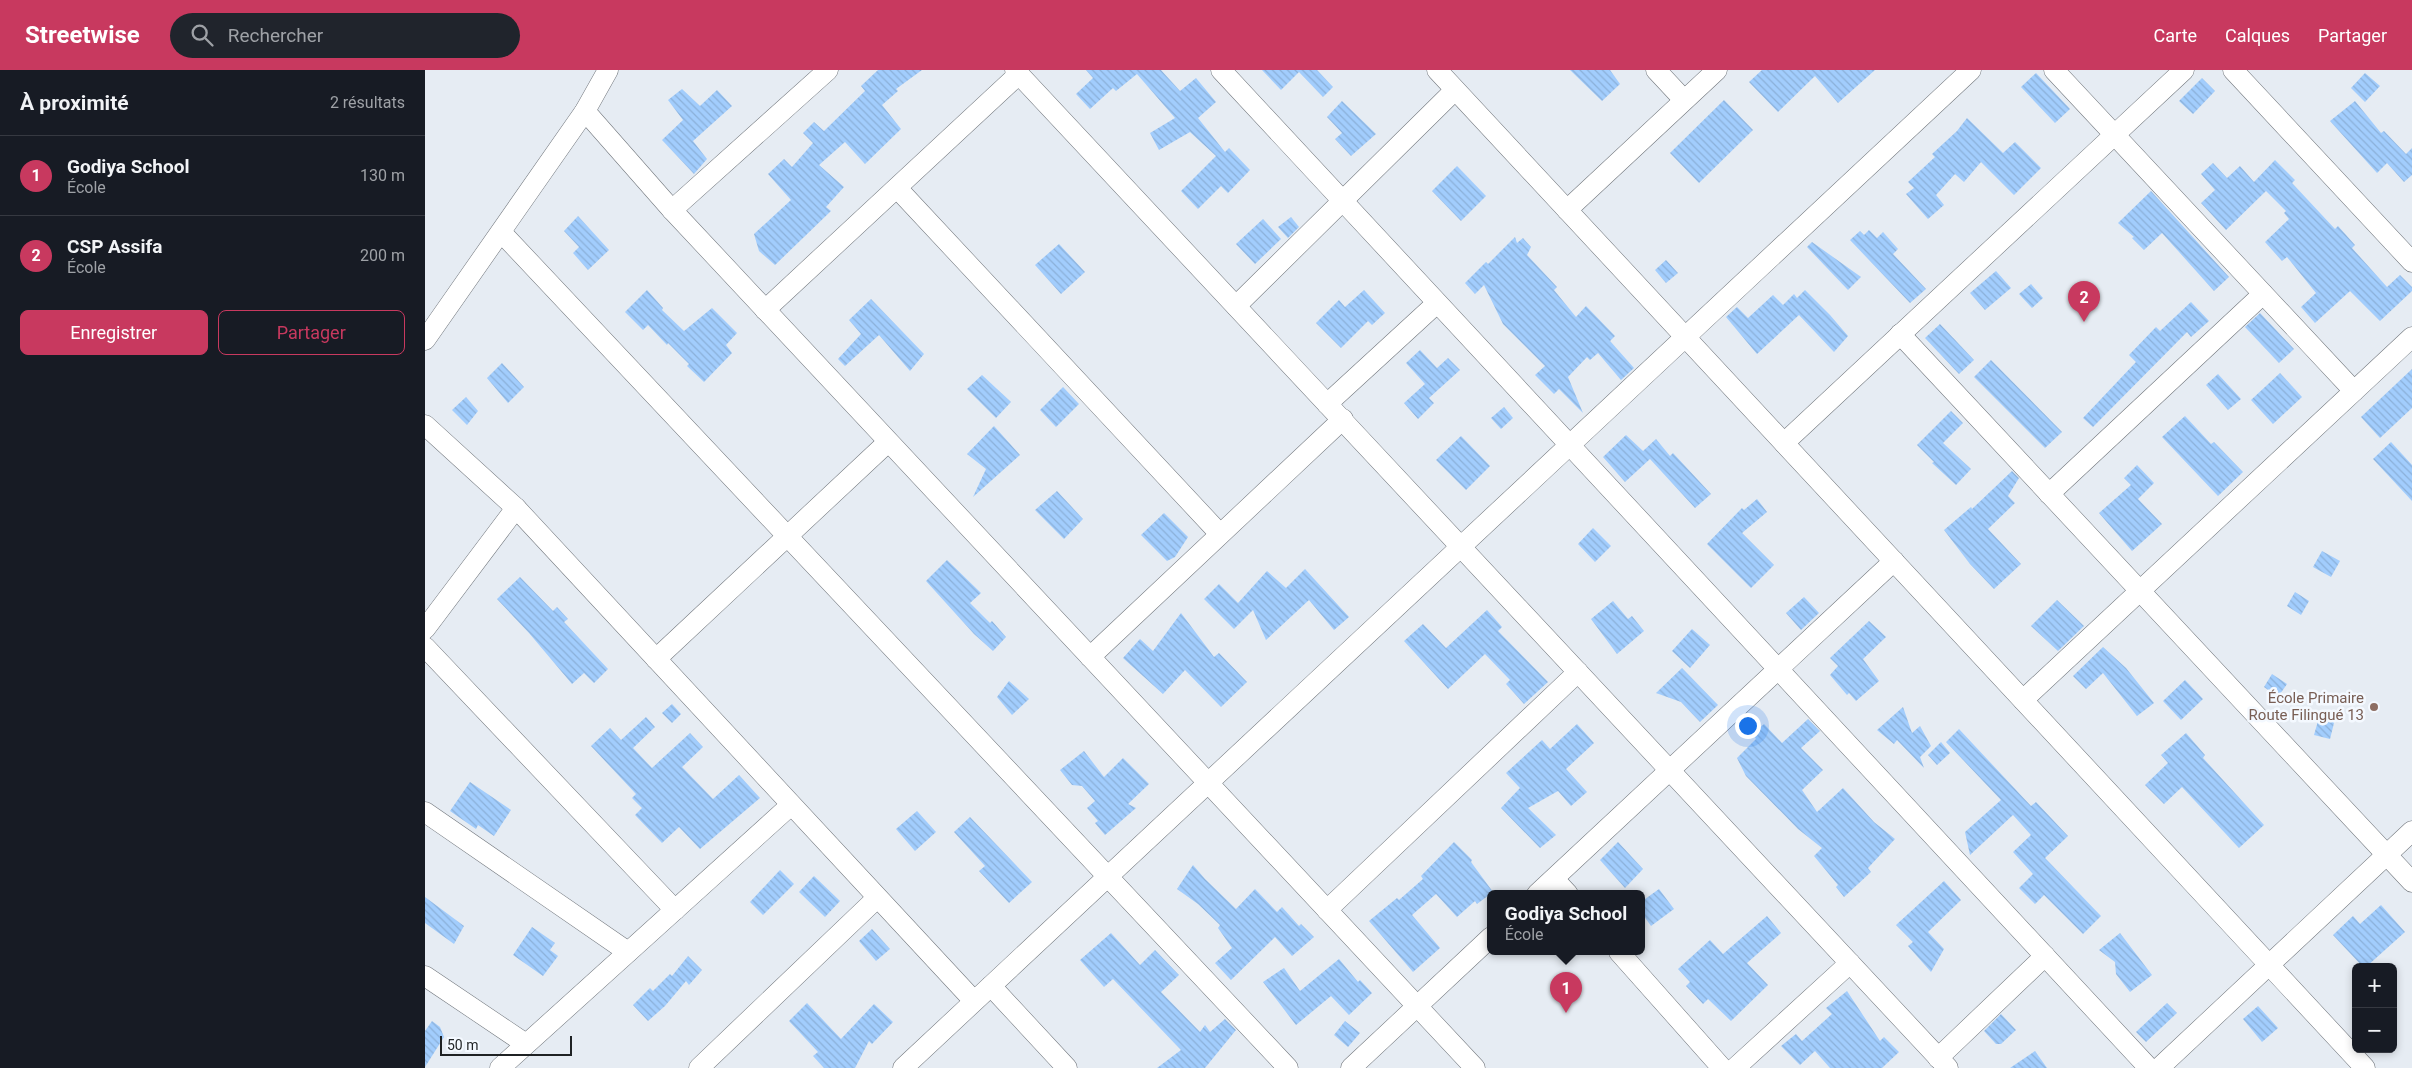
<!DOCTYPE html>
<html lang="fr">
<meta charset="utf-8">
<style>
body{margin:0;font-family:Roboto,sans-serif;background:#20242c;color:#f1f3f6}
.controls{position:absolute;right:15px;bottom:15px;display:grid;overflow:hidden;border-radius:8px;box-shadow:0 2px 8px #0003}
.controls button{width:45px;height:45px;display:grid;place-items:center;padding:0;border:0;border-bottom:1px solid #363941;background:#171b24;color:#f1f3f6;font:25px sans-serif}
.scale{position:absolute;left:15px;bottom:12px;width:132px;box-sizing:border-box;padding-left:5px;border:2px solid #1f2224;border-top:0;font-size:14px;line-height:18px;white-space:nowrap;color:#1f2224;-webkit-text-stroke:4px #f4f9ff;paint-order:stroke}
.you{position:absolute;left:1322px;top:655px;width:18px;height:18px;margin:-12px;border:4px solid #fff;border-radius:50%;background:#1a73e8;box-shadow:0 0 0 8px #1a73e833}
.badge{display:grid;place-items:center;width:32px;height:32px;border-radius:50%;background:#c8395f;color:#fff;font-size:16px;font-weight:700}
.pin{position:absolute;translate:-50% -41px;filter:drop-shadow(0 1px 2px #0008)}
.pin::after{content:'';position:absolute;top:26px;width:18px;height:15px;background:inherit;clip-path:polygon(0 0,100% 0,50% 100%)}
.popup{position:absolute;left:1062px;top:820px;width:158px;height:65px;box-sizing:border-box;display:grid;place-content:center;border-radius:8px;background:#171b24;filter:drop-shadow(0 1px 4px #0005);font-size:16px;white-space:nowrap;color:#9ea1a6}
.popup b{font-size:19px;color:#f1f3f6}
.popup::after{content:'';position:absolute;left:50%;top:100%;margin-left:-10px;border:10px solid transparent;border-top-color:#171b24}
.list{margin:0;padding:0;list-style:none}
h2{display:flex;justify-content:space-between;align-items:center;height:65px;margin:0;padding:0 20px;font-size:21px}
h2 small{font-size:16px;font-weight:400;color:#9ea1a6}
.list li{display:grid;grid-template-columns:32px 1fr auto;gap:15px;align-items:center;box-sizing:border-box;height:80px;padding:0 20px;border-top:1px solid #363941}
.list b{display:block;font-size:19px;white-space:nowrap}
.list p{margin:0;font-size:16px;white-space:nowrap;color:#9ea1a6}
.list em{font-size:16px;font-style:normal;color:#9ea1a6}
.actions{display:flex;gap:10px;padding:15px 20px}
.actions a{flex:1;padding:11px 0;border:1px solid #c8395f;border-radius:8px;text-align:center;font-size:18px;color:#c8395f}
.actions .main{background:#c8395f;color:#fff}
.icon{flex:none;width:28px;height:28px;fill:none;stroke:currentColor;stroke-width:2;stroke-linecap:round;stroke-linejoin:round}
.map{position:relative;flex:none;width:1987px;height:998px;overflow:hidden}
header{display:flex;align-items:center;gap:30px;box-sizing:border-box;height:70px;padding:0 25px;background:#c8395f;color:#fff}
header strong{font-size:24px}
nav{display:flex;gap:28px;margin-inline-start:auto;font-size:18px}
.search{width:350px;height:45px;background:#20242c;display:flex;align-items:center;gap:12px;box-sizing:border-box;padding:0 18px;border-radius:28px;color:#9ea1a6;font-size:19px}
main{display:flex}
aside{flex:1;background:#171b24}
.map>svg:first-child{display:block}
.building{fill:url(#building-back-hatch)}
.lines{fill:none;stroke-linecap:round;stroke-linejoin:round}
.minor-casing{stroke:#72777d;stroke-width:21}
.minor{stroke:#fff;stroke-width:20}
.education-dot{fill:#8d6e63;stroke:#f4f9ff;stroke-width:2}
.labels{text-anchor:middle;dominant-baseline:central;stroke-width:5;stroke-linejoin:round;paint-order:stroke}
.education-label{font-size:15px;fill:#785e54;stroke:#f4f9ff;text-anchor:end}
</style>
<header>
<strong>Streetwise</strong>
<div class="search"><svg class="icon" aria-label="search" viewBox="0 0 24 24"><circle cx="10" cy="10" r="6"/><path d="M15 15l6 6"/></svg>Rechercher</div>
<nav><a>Carte</a><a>Calques</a><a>Partager</a></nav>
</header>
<main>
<aside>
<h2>À proximité<small>2 résultats</small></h2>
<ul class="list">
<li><span class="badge">1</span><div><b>Godiya School</b><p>École</p></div><em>130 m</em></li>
<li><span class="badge">2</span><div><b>CSP Assifa</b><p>École</p></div><em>200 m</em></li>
</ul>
<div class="actions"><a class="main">Enregistrer</a><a>Partager</a></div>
</aside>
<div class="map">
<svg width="1987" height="998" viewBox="0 0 1987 998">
<defs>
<pattern id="building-back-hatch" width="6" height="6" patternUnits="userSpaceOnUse" patternTransform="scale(1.25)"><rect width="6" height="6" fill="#a2cdfd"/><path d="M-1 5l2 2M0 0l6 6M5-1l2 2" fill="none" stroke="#8bb0d9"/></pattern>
</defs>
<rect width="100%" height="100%" fill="#e6ecf3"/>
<g class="building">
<path d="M 453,0 L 497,0 L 471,19 L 473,21 L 457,35 L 476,59 L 440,94 L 420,72 L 394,95 L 419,117 L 401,137 L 406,141 L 350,195 L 334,181 L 329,164 L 366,130 L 343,104 L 359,89 L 367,97 L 388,73 L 378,63 L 389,52 L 399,61 L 440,21 L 436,16 Z"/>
<path d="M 661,0 L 736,0 L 755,21 L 771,8 L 791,32 L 773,48 L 800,82 L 804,78 L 825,100 L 803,123 L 796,116 L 773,139 L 756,121 L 791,86 L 765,62 L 734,80 L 725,63 L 750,48 L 712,4 L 691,21 L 688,18 L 665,39 L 651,24 L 668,8 Z"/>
<path d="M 837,0 L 892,0 L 908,17 L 898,27 L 874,2 L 856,20 Z"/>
<path d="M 1145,0 L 1185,0 L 1195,14 L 1177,31 Z"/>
<path d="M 1337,0 L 1450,0 L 1413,33 L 1390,6 L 1353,42 L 1324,12 Z"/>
<path d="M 1611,3 L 1645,39 L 1630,53 L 1596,17 Z"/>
<path d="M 1940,3 L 1955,16 L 1940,32 L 1926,18 Z"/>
<path d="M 1777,8 L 1790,21 L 1768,44 L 1754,31 Z"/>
<path d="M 257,19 L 275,36 L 292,20 L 307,36 L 268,71 L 282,89 L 269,104 L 237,70 L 258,50 L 243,30 Z"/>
<path d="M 1299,30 L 1328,60 L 1274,113 L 1245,83 Z"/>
<path d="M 917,31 L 951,64 L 926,86 L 910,69 L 917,63 L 902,47 Z"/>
<path d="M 1930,31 L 1956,63 L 1959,61 L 1981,84 L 1987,78 L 1987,105 L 1979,112 L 1962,93 L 1952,103 L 1905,51 Z"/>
<path d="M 1542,48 L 1578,83 L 1590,72 L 1616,98 L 1589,125 L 1556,92 L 1539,112 L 1530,104 L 1511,125 L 1519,135 L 1503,149 L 1481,124 L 1489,118 L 1483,112 L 1510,87 L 1507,84 L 1532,61 Z"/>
<path d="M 1850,90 L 1870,110 L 1867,113 L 1910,159 L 1913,156 L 1930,175 L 1927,178 L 1962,217 L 1975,205 L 1987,217 L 1987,221 L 1955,251 L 1925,221 L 1890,253 L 1876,237 L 1891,223 L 1862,187 L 1857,191 L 1840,172 L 1864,149 L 1859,143 L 1861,141 L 1841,121 L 1801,160 L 1776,133 L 1790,120 L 1776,104 L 1788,93 L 1802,108 L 1815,96 L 1829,112 Z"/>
<path d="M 1032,96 L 1061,126 L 1036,151 L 1007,121 Z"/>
<path d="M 1726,121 L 1804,207 L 1789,221 L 1737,163 L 1719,180 L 1707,168 L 1709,167 L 1693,153 Z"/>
<path d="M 153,146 L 184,180 L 163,200 L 148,183 L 154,177 L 139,161 Z"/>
<path d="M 866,147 L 874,157 L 863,168 L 853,157 Z"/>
<path d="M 838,149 L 856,169 L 830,194 L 811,174 Z"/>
<path d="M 1444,160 L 1452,168 L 1458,162 L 1473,179 L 1468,184 L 1501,219 L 1485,233 L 1425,170 L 1435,161 L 1439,165 Z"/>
<path d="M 1090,167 L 1092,173 L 1098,168 L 1106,177 L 1102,185 L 1132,217 L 1129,220 L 1151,247 L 1161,236 L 1190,266 L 1185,271 L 1209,298 L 1196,310 L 1173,283 L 1165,290 L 1162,287 L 1143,307 L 1158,343 L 1134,319 L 1129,324 L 1110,305 L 1120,296 L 1078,254 L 1059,215 L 1050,224 L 1040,213 L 1061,192 L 1063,194 Z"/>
<path d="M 1387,172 L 1436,207 L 1423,220 L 1382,177 Z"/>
<path d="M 634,174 L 660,202 L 636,224 L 610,195 Z"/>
<path d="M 1241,190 L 1253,203 L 1241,213 L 1230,200 Z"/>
<path d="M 1571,201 L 1586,218 L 1560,240 L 1545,223 Z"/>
<path d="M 1606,214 L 1618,228 L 1607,238 L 1594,224 Z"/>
<path d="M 222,220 L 238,238 L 237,240 L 259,261 L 287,238 L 312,263 L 301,275 L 307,283 L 279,312 L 262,296 L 264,294 L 243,273 L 242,275 L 223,255 L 218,260 L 200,242 Z"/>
<path d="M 939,220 L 960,243 L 947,255 L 943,251 L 916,278 L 891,253 L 914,230 L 920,237 Z"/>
<path d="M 1380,220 L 1405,245 L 1423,266 L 1409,282 L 1374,245 L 1332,284 L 1301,247 L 1312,237 L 1323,248 L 1348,225 L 1358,235 L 1369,224 L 1372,228 Z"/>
<path d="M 446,229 L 499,284 L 485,301 L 454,265 L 420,296 L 413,289 L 436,264 L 424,250 Z"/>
<path d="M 1766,232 L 1784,251 L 1766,267 L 1762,262 L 1668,357 L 1658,348 L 1711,292 L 1704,285 L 1731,257 L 1735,261 Z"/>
<path d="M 1835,243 L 1869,279 L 1854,293 L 1820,257 Z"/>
<path d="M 1515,254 L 1549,290 L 1534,304 L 1500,268 Z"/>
<path d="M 995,280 L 1012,298 L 1023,288 L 1035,300 L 1004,328 L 1009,333 L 993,349 L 979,333 L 1000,314 L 981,293 Z"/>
<path d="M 1566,290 L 1637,362 L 1620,378 L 1549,307 Z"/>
<path d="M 77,293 L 99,317 L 83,333 L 62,308 Z"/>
<path d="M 1987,299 L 1987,338 L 1955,368 L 1936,347 Z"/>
<path d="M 1855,303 L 1877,327 L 1848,354 L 1826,330 Z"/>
<path d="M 1793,304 L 1816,329 L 1803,340 L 1781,315 Z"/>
<path d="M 557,305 L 586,332 L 571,348 L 542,319 Z"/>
<path d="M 638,317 L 654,334 L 631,357 L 615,340 Z"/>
<path d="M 41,327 L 53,341 L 42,355 L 27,340 Z"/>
<path d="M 1079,337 L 1088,348 L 1076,359 L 1066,348 Z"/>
<path d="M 1526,341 L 1538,353 L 1518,373 L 1546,399 L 1531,415 L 1507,393 L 1509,392 L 1492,375 Z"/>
<path d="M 1760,346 L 1786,374 L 1789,372 L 1818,402 L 1793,426 L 1737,367 Z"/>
<path d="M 569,356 L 595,385 L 548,427 L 561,399 L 542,384 Z"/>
<path d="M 1201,365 L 1218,381 L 1231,369 L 1245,386 L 1248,383 L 1286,424 L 1270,438 L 1225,389 L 1200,412 L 1178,387 Z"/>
<path d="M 1036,366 L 1065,396 L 1041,420 L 1011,390 Z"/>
<path d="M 1966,372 L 1987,395 L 1987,431 L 1948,389 Z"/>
<path d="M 1712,395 L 1729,413 L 1713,429 L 1737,454 L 1707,481 L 1674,443 L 1706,415 L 1699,408 Z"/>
<path d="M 1587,401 L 1594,408 L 1583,426 L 1590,433 L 1563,459 L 1596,494 L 1569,519 L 1545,494 L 1519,460 L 1546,437 L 1547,439 Z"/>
<path d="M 632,421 L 658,449 L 639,469 L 610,440 Z"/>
<path d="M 1332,429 L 1342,442 L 1317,463 L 1349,495 L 1326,518 L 1282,474 L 1317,438 L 1319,440 Z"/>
<path d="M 739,443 L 763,467 L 750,487 L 742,491 L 716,465 Z"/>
<path d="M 1168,458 L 1186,476 L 1170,492 L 1153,474 Z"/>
<path d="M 1897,481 L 1915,491 L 1906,507 L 1888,497 Z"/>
<path d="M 522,490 L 556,523 L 545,533 L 565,553 L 567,551 L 581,567 L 568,581 L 549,564 L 501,511 Z"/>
<path d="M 880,499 L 924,547 L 909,560 L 884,530 L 841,570 L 828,540 L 809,559 L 779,529 L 794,514 L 813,533 L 842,501 L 861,518 Z"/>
<path d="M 95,507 L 128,541 L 132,537 L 143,549 L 139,552 L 183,599 L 169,613 L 159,603 L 147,614 L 104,563 L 72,529 Z"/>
<path d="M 1870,522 L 1884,531 L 1876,545 L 1862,536 Z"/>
<path d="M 1379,527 L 1394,543 L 1376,560 L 1361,543 Z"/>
<path d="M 1632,530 L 1659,556 L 1633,581 L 1606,556 Z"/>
<path d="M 1188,531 L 1203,549 L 1207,546 L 1219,561 L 1192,584 L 1166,549 Z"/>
<path d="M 1062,540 L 1077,557 L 1073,561 L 1123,612 L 1099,634 L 1081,614 L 1085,610 L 1060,584 L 1023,619 L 979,571 L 998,554 L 1021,578 Z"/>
<path d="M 756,543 L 789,587 L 794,583 L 822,612 L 796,637 L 760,600 L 738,624 L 698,588 L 715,569 L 728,581 Z"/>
<path d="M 1444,551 L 1461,567 L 1438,589 L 1454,611 L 1431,631 L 1424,623 L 1422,625 L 1405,605 L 1413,596 L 1405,588 Z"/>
<path d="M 1267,559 L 1285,575 L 1265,598 L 1247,581 Z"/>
<path d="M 1678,577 L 1701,598 L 1729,633 L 1712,646 L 1678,603 L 1661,619 L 1648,606 Z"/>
<path d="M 1257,598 L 1293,635 L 1275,652 L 1256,632 L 1231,623 Z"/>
<path d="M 1847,604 L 1862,614 L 1853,627 L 1839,617 Z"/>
<path d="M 1760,610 L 1778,629 L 1756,650 L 1738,631 Z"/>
<path d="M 584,611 L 604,629 L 587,645 L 572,627 Z"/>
<path d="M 247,634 L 256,644 L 247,653 L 237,643 Z"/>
<path d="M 1478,637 L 1487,663 L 1495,656 L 1506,676 L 1495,687 L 1499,698 L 1472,670 L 1469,674 L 1452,660 Z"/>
<path d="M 1895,644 L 1910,649 L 1905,669 L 1889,665 Z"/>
<path d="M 221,647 L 230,657 L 208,678 L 227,698 L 265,663 L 278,677 L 257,697 L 288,729 L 314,705 L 335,728 L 275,779 L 254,757 L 237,773 L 210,745 L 217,738 L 207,728 L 211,724 L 166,676 L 185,658 L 196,670 Z"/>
<path d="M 1383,649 L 1395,661 L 1376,678 L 1398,700 L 1377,720 L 1392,742 L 1418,718 L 1449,752 L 1470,769 L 1443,798 L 1446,802 L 1419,827 L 1411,817 L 1413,815 L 1389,786 L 1397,778 L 1373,759 L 1321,706 L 1312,688 L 1331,669 L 1328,664 L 1339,654 L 1357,673 Z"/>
<path d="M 1152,654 L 1169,673 L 1141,699 L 1162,722 L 1146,736 L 1133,721 L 1103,738 L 1131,765 L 1115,778 L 1076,738 L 1095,718 L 1081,703 L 1117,670 L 1125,679 Z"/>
<path d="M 1534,659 L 1606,736 L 1611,732 L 1643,766 L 1620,788 L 1676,846 L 1658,864 L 1619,825 L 1610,834 L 1594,818 L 1608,804 L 1588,782 L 1606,765 L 1588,745 L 1545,785 L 1540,762 L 1576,730 L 1521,672 Z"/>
<path d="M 1761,663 L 1780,685 L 1778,688 L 1839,755 L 1814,778 L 1757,717 L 1739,734 L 1720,715 L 1743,693 L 1736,685 Z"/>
<path d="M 1516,672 L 1525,683 L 1512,695 L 1503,685 Z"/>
<path d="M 659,681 L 679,707 L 698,688 L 724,714 L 703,734 L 711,738 L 680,765 L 670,753 L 673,751 L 662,738 L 670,731 L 657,716 L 647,715 L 635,700 Z"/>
<path d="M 45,712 L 86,740 L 69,766 L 53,755 L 51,759 L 25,741 Z"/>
<path d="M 492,741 L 511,762 L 490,781 L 471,759 Z"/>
<path d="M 545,747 L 607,812 L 584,833 L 554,801 L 560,796 L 529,762 Z"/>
<path d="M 1029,772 L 1047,790 L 1046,792 L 1068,822 L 1052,834 L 1050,831 L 1032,847 L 1011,824 L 987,845 L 1015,878 L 988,902 L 944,851 L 972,828 L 974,830 L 998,809 L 996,806 Z"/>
<path d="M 1193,772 L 1218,799 L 1200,818 L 1175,790 Z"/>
<path d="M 768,795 L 780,809 L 811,839 L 830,819 L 852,842 L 857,837 L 874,856 L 876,854 L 889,867 L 867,886 L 850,867 L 806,910 L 790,893 L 807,878 L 793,858 L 795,855 L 773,834 L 752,819 Z"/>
<path d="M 355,800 L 369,814 L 338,845 L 325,832 Z"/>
<path d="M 389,806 L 415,831 L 400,847 L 374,822 Z"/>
<path d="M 1519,811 L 1536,830 L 1503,862 L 1519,879 L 1506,902 L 1483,876 L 1488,872 L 1471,855 Z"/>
<path d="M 1234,819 L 1249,839 L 1226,856 L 1216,842 L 1216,832 Z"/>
<path d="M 0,827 L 39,856 L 29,874 L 0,853 Z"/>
<path d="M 1956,835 L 1980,862 L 1941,897 L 1938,897 L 1908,865 L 1928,846 L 1935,854 Z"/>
<path d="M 1342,846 L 1356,863 L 1322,893 L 1343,915 L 1306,951 L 1283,929 L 1278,934 L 1261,916 L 1265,912 L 1253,899 L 1285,870 L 1298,884 Z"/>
<path d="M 107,857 L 130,873 L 125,880 L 133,886 L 118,906 L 88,885 Z"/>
<path d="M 447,859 L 465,879 L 451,891 L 434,871 Z"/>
<path d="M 686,863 L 715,895 L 730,880 L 754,905 L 736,922 L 775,962 L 780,955 L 785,962 L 800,949 L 811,960 L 780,998 L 732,998 L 756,980 L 688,909 L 679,917 L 655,890 Z"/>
<path d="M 1695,863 L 1727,905 L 1705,922 L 1691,904 L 1690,892 L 1674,880 Z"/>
<path d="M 263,886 L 277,900 L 264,915 L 261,911 L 240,936 L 223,951 L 208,935 L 225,918 L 228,921 L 245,904 L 247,906 Z"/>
<path d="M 914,889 L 933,912 L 935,910 L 947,923 L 924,945 L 906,926 L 871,955 L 838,912 L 859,898 L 875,921 Z"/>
<path d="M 1422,921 L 1455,971 L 1459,967 L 1474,982 L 1457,998 L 1405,998 L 1390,981 L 1375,995 L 1356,976 L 1371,964 L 1377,971 L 1407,944 L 1401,938 Z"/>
<path d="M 382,933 L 416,969 L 449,934 L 468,952 L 447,974 L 444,971 L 430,998 L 399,998 L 388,986 L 393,982 L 364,951 Z"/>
<path d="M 1742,933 L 1752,943 L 1721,972 L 1711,962 Z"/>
<path d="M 1833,936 L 1853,958 L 1837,972 L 1818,949 Z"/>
<path d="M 1576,944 L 1591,960 L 1576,974 L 1571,974 L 1559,961 Z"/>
<path d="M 7,951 L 15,957 L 19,967 L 0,997 L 0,961 Z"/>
<path d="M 920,951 L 935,963 L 923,977 L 909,965 Z"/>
<path d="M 1610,981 L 1622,998 L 1585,998 Z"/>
</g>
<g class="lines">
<g class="minor-casing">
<g id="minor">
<path d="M 590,0 L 1523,998"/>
<path d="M 796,0 L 1724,998"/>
<path d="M 1012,0 L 1940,998"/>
<path d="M 1231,0 L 1259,30"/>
<path d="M 1629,0 L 1929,321"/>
<path d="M 1808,0 L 1987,192"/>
<path d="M 160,41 L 247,140 L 1050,998"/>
<path d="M 472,118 L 795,464"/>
<path d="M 247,140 L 403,0"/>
<path d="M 1142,140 L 1292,0"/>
<path d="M 76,162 L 863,998"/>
<path d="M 811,236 L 1030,20"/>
<path d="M 340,240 L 594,4"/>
<path d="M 1475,264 L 1987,812"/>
<path d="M 0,270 L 160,41 L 183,0"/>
<path d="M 902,334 L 1012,233"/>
<path d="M 0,355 L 91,438 L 549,931"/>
<path d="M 1359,373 L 1759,0"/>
<path d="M 1624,424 L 1838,224"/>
<path d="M 0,559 L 91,438"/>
<path d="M 0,577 L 250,840"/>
<path d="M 665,587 L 918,349"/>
<path d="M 231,589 L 463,372"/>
<path d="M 1598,630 L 1987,267"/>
<path d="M 0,742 L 203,882"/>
<path d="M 1129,809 L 1143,824"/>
<path d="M 1112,824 L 1469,491"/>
<path d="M 902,840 L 1153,602"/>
<path d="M 1194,882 L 1297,998"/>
<path d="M 0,906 L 101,974"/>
<path d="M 566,916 L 642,998"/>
<path d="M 1513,988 L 1620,886"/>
<path d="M 75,998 L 366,735"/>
<path d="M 274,998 L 452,828"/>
<path d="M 478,998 L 1546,0"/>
<path d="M 926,998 L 1066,867"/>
<path d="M 1310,998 L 1425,893"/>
<path d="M 1734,998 L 1987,761"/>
</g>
</g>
<use href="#minor" class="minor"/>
</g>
<circle class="education-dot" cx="1949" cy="637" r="5"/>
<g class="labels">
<g class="education-label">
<text x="1939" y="628">École Primaire<tspan x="1939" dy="17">Route Filingué 13</tspan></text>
</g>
</g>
</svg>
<div class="controls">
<button>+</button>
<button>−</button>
</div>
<div class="scale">50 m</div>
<div class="you"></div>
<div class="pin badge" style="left:1141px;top:943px">1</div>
<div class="popup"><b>Godiya School</b>École</div>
<div class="pin badge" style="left:1659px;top:252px">2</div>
</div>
</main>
